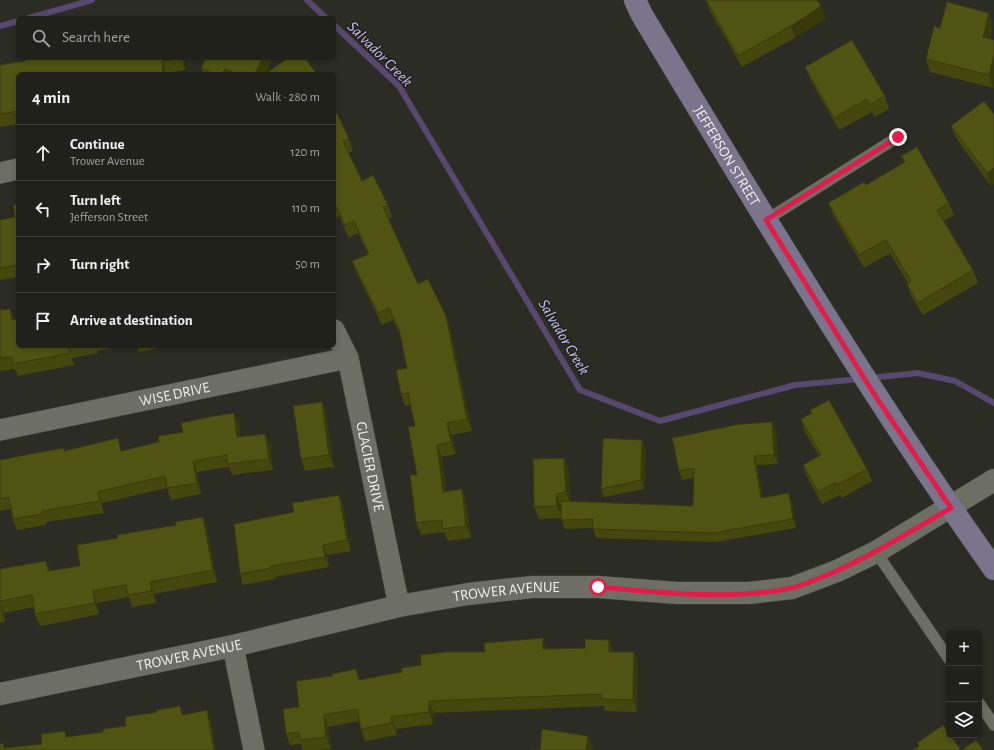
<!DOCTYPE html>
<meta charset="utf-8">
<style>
body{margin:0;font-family:"Alegreya Sans",sans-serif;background:#2d2e27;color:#f1f3f6}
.controls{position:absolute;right:12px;bottom:12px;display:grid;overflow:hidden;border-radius:6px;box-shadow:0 2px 6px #0003}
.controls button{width:36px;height:36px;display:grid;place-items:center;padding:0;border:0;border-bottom:1px solid #3d3e39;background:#20211a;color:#f1f3f6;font:20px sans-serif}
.stop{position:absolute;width:12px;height:12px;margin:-9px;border:3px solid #e11d48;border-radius:50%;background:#fff}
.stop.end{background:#e11d48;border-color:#fff;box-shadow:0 1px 4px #0008}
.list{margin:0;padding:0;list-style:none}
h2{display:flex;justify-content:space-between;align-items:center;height:52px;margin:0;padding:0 16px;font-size:17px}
h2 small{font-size:13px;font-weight:400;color:#a2a3a2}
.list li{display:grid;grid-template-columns:26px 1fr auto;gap:12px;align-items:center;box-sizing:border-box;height:56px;padding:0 16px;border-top:1px solid #3d3e39}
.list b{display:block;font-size:15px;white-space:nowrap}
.list p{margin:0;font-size:13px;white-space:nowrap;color:#a2a3a2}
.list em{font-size:13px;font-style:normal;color:#a2a3a2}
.icon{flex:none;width:22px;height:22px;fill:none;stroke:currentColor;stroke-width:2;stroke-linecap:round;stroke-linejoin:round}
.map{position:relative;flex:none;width:994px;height:750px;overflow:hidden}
.search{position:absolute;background:#20211a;box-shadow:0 2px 6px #0003;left:16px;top:16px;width:320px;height:44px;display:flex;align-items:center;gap:10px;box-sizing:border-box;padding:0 14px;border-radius:6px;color:#a2a3a2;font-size:15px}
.panel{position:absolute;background:#20211a;box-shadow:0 2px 6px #0003;left:16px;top:72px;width:320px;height:276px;border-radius:6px}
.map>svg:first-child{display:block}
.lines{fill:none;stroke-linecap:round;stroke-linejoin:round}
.stream{stroke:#584870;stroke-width:6}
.service-casing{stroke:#484942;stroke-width:12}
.minor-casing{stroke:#484942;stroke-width:22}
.tertiary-casing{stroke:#484942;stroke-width:23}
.secondary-casing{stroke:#484942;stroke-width:23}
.service{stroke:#6d6e64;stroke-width:11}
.minor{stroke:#6d6e64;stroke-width:21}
.tertiary{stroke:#6d6e64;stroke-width:22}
.secondary{stroke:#7a748c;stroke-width:22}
.wall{fill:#45470f}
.shaded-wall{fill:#383a0c}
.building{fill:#505311;stroke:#383a0c}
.route{stroke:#e11d48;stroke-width:5}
.labels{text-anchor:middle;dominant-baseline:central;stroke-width:3;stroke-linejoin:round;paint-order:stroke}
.street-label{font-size:15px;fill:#f0f1eb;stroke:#212219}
.water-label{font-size:16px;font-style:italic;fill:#c6bcf7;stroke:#212219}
</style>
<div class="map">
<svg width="994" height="750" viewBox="0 0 994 750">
<rect width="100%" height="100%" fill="#2b2c23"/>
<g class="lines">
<g class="stream">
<path d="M 307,0 L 326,18"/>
<path d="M 29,18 L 92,0"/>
<path d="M 334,25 L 399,86 L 580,390 L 660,421 L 795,385 L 861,379"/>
<path d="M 0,26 L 18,21"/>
<path d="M 870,378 L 918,373 L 955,381 L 994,403"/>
</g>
<g class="service-casing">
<g id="service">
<path d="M 766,220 L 898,137"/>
<path d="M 876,552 L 949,659"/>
<path d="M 979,703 L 994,725"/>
</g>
</g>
<g class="minor-casing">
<g id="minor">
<path d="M 0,173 L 18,169"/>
<path id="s1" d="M 334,330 L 348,358 L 399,606"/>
<path id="s2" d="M 0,430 L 348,358"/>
<path d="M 233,646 L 254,750"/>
</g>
</g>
<g class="tertiary-casing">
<g id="tertiary">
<path id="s3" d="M 0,694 L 233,646 L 399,606 L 468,594 L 532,587 L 598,587 L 677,593 L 749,593 L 792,588 L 837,571 L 876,552 L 994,480"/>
</g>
</g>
<g class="secondary-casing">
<g id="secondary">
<path id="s4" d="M 635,0 L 642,15 C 755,202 867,391 994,569"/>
</g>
</g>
<use href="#service" class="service"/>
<use href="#minor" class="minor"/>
<use href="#tertiary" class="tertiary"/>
<use href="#secondary" class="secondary"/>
</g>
<g class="wall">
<path d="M 706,0 L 826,18 L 795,38 L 742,67 L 710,11 Z"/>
<path d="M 989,13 L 993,25 L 990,39 L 994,40 L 994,85 L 993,88 L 930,72 L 926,59 L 940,28 Z"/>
<path d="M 24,58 L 184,58 L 185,70 L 166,73 L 166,74 L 18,74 L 18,124 L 0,127 L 0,65 L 25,61 Z"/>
<path d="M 272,58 L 265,74 L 316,73 L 316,74 L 204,74 L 201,68 Z"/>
<path d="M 805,67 L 885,96 L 889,109 L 875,117 L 872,112 L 839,130 L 810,79 Z"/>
<path d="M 984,101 L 991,186 L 956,138 L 951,126 Z"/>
<path d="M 334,114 L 349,139 L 353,151 L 348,153 L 362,181 L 388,205 L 392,217 L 388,219 L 418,284 L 450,328 L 472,431 L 452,435 L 456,454 L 442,457 L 446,491 L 462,489 L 466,501 L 471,538 L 448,541 L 444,532 L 421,535 L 416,523 L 417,475 L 415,426 L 411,405 L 405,406 L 401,394 L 407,368 L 400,334 L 393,320 L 382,325 L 357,273 L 352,261 L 368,254 L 358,233 L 349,238 L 339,216 L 334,219 Z"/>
<path d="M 901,156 L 949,203 L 954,215 L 944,221 L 973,270 L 978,283 L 923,315 L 911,296 L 907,284 L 908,283 L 890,253 L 864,268 L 833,215 L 828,203 L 866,185 L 904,162 Z"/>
<path d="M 18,204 L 18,277 L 0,280 L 0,220 L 15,217 Z"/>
<path d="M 0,310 L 18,346 L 124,346 L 97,351 L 98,353 L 72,358 L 74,365 L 18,376 L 15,369 L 0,371 Z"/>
<path d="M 137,346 L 170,346 L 139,352 Z"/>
<path d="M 322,402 L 326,415 L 334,467 L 305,471 L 301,459 Z"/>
<path d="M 810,410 L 867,469 L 872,481 L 842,498 L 840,495 L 822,504 L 807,477 L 803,465 L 819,456 L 805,432 L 801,419 L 811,414 Z"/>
<path d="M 239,425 L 240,437 L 265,434 L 270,445 L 273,470 L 232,475 L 229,467 L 197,472 L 201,494 L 171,500 L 167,488 L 102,503 L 104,513 L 46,522 L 46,525 L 17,530 L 13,519 L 11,509 L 0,511 L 0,460 L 65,451 L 122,451 Z"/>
<path d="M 776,431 L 778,464 L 757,465 L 763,498 L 792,503 L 796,528 L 716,542 L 596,538 L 593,528 L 565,529 L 561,518 L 539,519 L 534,507 L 569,470 L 570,502 L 693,506 L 694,478 L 682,480 L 679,471 Z"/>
<path d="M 642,440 L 646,448 L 644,489 L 604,497 L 601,489 Z"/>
<path d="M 339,495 L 343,506 L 351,551 L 327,555 L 329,567 L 275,577 L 275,579 L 243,585 L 240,574 L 294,512 Z"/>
<path d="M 207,529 L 217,582 L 154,594 L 156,603 L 132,607 L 129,597 L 97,603 L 99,614 L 67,621 L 40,626 L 35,614 L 34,607 L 4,613 L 5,622 L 0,623 L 0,569 L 46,561 L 50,571 L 80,566 Z"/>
<path d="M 543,638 L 546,649 L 614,652 L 634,652 L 638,664 L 637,712 L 605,711 L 604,706 L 434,713 L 433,724 L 396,729 L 397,735 L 365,741 L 361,729 L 359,721 L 328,727 L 331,749 L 320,750 L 303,750 L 301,744 L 290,745 L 286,734 L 299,707 L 333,676 L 356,669 L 360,680 L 402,672 L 421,665 L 485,652 Z"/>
</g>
<g class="shaded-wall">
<path d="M 821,6 L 826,18 L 795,38 L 791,26 Z"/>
<path d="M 989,13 L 993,25 L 987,49 L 983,37 Z"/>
<path d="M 994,55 L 994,85 L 993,88 L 989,75 Z"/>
<path d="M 181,58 L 184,58 L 185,70 Z"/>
<path d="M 262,58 L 272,58 L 265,74 L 255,74 Z"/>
<path d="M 162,61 L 166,73 L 166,74 L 163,74 Z"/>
<path d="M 225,69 L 226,74 L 222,74 Z"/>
<path d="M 994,168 L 994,184 L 991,186 L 987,173 Z"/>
<path d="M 10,309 L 15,321 L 12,320 Z"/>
<path d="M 446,316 L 450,328 L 472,431 L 467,419 Z"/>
<path d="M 322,402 L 326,415 L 334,467 L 329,455 Z"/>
<path d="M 234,413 L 239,425 L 242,449 L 237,437 Z"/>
<path d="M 772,422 L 776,431 L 778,464 L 774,455 Z"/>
<path d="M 447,423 L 452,435 L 456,454 L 451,442 Z"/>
<path d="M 265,434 L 270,445 L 273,470 L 269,459 Z"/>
<path d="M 642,440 L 646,448 L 644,489 L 641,480 Z"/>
<path d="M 437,445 L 442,457 L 448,504 L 443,492 Z"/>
<path d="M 754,456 L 757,465 L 765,507 L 761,498 Z"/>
<path d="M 564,458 L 569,470 L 570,504 L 566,492 Z"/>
<path d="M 193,461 L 197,472 L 201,494 L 197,483 Z"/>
<path d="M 462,489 L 466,501 L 471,538 L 466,526 Z"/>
<path d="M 98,492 L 102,503 L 104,513 L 100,501 Z"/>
<path d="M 789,493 L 792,503 L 796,528 L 793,519 Z"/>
<path d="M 556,494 L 561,506 L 562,518 L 557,506 Z"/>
<path d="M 339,495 L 343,506 L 351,551 L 347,540 Z"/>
<path d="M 203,517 L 207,529 L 217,582 L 213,570 Z"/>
<path d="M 323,545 L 327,555 L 329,567 L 325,557 Z"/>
<path d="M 46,561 L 50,573 L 48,571 Z"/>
<path d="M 150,582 L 154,594 L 156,603 L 152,591 Z"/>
<path d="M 93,591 L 97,603 L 99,614 L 95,603 Z"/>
<path d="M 0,602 L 4,613 L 5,622 L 1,610 Z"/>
<path d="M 543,638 L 547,650 L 543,649 Z"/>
<path d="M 609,640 L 614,652 L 613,664 L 609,652 Z"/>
<path d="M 634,652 L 638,664 L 637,712 L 633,700 Z"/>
<path d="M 356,669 L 361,681 L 359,680 Z"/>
<path d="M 429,701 L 434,713 L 433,724 L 429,712 Z"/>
<path d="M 207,710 L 211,721 L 216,750 L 214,750 Z"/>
<path d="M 324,715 L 328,727 L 331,749 L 326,737 Z"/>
<path d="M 391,717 L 396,729 L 397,735 L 392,723 Z"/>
<path d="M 588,736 L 593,748 L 592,750 L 586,750 Z"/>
</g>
<g class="building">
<path d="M 706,0 L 817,0 L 821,6 L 791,26 L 738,56 Z"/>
<path d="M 947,2 L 989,13 L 983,37 L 994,40 L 994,55 L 989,75 L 926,59 L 934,26 L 940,28 Z"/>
<path d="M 852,40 L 885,96 L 870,105 L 867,99 L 834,118 L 805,67 Z"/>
<path d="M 24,58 L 181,58 L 181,59 L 162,61 L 163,74 L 18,74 L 18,111 L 0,114 L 0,65 L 25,61 Z"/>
<path d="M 206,58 L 262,58 L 255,74 L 236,74 L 225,69 L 222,74 L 215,74 L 201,68 Z"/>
<path d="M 288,58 L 305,58 L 316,73 L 314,74 L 265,74 Z"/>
<path d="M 984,101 L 994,114 L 994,168 L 987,173 L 951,126 Z"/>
<path d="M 337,113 L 349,139 L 343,141 L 362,181 L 373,175 L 388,205 L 383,207 L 418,284 L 428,279 L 446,316 L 467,419 L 447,423 L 451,442 L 437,445 L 443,492 L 462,489 L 466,526 L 443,529 L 442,520 L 416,523 L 410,475 L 417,475 L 408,427 L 415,426 L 408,393 L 401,394 L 396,370 L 407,368 L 399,329 L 389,308 L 378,313 L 352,261 L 369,254 L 354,221 L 345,225 L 335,204 L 334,204 L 334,114 Z"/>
<path d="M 917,147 L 949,203 L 937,210 L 973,270 L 918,303 L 907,284 L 911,281 L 886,240 L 859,255 L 828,203 L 864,182 L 866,185 L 905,162 L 901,156 Z"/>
<path d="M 18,204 L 18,265 L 0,268 L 0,220 L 15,217 L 13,205 Z"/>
<path d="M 10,309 L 12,320 L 18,319 L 18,346 L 68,346 L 70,353 L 13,364 L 12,357 L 0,358 L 0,310 Z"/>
<path d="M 829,400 L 867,469 L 837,485 L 836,482 L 818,492 L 803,465 L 821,455 L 801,419 L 812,413 L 810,410 Z"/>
<path d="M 322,402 L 329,455 L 301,459 L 293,406 Z"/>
<path d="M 234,413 L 237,437 L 265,434 L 269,459 L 227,464 L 227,455 L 193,461 L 197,483 L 167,488 L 165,476 L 98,492 L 100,501 L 42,511 L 42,514 L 13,519 L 9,497 L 0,499 L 0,460 L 40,452 L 64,448 L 64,451 L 118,438 L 121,451 L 159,442 L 158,436 L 183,432 L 181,423 L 214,416 Z"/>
<path d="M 772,422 L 774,455 L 754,456 L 761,498 L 789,493 L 793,519 L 713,533 L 593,529 L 593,519 L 561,520 L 561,501 L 693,506 L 694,468 L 679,471 L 672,438 L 740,424 Z"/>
<path d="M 603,438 L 642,440 L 641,480 L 601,489 Z"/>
<path d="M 564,458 L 566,492 L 556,494 L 557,506 L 534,507 L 533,459 Z"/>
<path d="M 339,495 L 347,540 L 323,545 L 325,557 L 271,566 L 271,568 L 240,574 L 234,524 L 294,512 L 292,503 Z"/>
<path d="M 203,517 L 213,570 L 150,582 L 152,591 L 128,595 L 126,585 L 93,591 L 95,603 L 35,614 L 32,595 L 0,601 L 0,569 L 46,561 L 48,571 L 80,566 L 77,545 L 118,538 L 117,535 L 176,525 L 175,522 Z"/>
<path d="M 543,638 L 543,649 L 585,648 L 585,639 L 609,640 L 609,652 L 634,652 L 633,700 L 601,699 L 601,694 L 429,701 L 429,712 L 391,717 L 392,723 L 361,729 L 357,709 L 324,715 L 326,737 L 300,740 L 299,732 L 286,734 L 283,709 L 299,707 L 296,681 L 333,676 L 332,674 L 356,669 L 359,680 L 402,672 L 401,668 L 421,665 L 420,655 L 446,652 L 485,652 L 484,643 Z"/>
<path d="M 180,706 L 182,715 L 207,710 L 214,750 L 0,750 L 0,744 L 3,743 L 4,748 L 42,744 L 41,734 L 65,731 L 66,737 L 103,732 L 103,729 L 126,726 L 125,717 L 157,712 L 156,710 Z"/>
<path d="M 943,725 L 949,733 L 949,735 L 950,735 L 961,750 L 913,750 L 919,746 L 917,743 Z"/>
<path d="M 542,729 L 588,736 L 586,750 L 531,750 L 540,749 Z"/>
<path d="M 976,740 L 983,750 L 962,750 Z"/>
</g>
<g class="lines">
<path class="route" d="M 598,587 C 660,592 730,601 791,588 C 800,586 809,582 817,579 C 864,561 907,533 951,508 L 876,397 L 766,220 L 898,137"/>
</g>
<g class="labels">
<g class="street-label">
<text stroke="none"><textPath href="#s4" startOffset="181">JEFFERSON STREET</textPath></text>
<text stroke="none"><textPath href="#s2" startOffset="178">WISE DRIVE</textPath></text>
<text stroke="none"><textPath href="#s1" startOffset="142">GLACIER DRIVE</textPath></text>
<text stroke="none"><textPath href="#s3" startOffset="517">TROWER AVENUE</textPath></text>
<text stroke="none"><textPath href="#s3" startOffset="193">TROWER AVENUE</textPath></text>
</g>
<g class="water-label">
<text transform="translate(380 54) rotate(45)">Salvador Creek</text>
<text transform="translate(564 337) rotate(59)">Salvador Creek</text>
</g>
</g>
</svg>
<div class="controls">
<button>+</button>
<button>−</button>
<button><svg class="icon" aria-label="layers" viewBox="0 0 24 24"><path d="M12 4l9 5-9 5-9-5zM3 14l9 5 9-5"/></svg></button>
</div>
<div class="stop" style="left:598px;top:587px"></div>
<div class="stop end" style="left:898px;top:137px"></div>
<div class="search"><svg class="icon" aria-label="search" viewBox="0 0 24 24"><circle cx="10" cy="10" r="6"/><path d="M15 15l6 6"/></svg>Search here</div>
<section class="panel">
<h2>4 min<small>Walk · 280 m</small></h2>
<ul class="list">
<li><svg class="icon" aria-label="ahead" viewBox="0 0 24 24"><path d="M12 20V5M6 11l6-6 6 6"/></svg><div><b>Continue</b><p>Trower Avenue</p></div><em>120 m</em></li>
<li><svg class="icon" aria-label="left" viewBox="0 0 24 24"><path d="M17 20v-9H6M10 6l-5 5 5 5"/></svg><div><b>Turn left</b><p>Jefferson Street</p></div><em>110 m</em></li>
<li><svg class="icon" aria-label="right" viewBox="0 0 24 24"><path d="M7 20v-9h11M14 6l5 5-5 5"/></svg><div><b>Turn right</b></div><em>50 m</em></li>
<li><svg class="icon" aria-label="arrive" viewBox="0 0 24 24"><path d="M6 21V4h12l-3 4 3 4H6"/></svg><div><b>Arrive at destination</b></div></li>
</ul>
</section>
</div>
